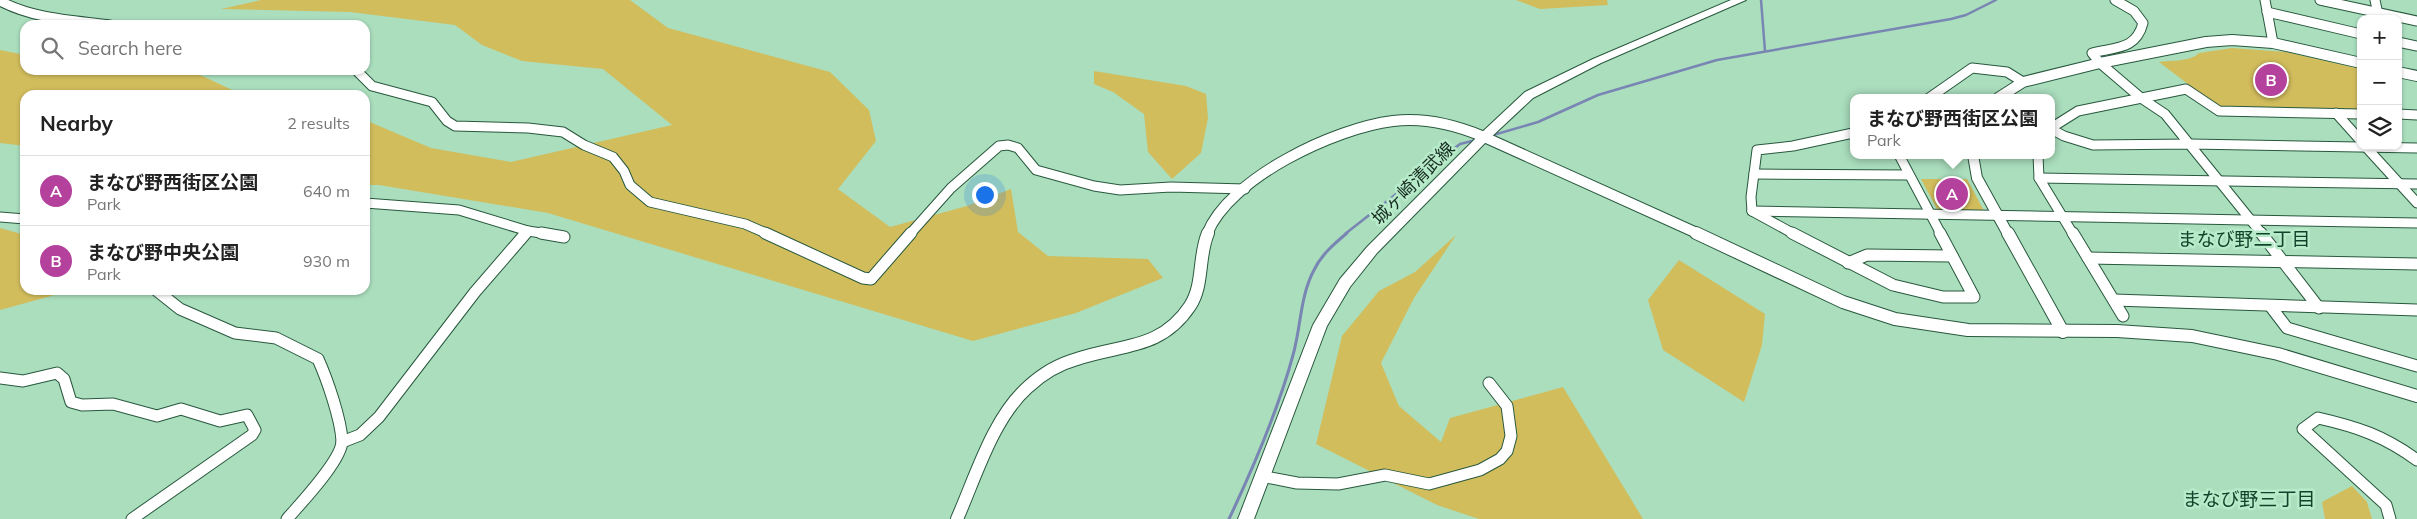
<!DOCTYPE html>
<meta charset="utf-8">
<style>
body{margin:0;font-family:Mulish,"Noto Sans JP",sans-serif;background:#f6f6f6;color:#222}
.controls{position:absolute;right:15px;top:15px;display:grid;overflow:hidden;border-radius:10px;box-shadow:0 1px 4px #0004}
.controls button{width:45px;height:45px;display:grid;place-items:center;padding:0;border:0;border-bottom:1px solid #e0e0e0;background:#fff;color:#222;font:25px sans-serif}
.you{position:absolute;left:984px;top:194px;width:18px;height:18px;margin:-12px;border:4px solid #fff;border-radius:50%;background:#1a73e8;box-shadow:0 0 0 8px #1a73e833}
.badge{display:grid;place-items:center;width:32px;height:32px;border-radius:50%;background:#b4419c;color:#fff;font-size:16px;font-weight:700}
.pin{position:absolute;translate:-50% -50%;border:2px solid #fff;box-shadow:0 1px 5px #0006}
.popup{position:absolute;left:1850px;top:94px;width:205px;height:65px;box-sizing:border-box;display:grid;place-content:center;border-radius:10px;background:#fff;filter:drop-shadow(0 1px 4px #0005);font-size:16px;white-space:nowrap;color:#767676}
.popup b{font-size:19px;color:#222}
.popup::after{content:'';position:absolute;left:50%;top:100%;margin-left:-10px;border:10px solid transparent;border-top-color:#fff}
.list{margin:0;padding:0;list-style:none}
h2{display:flex;justify-content:space-between;align-items:center;height:65px;margin:0;padding:0 20px;font-size:21px}
h2 small{font-size:16px;font-weight:400;color:#767676}
.list li{display:grid;grid-template-columns:32px 1fr auto;gap:15px;align-items:center;box-sizing:border-box;height:70px;padding:0 20px;border-top:1px solid #e0e0e0}
.list b{display:block;font-size:19px;white-space:nowrap}
.list p{margin:0;font-size:16px;white-space:nowrap;color:#767676}
.list em{font-size:16px;font-style:normal;color:#767676}
.icon{flex:none;width:28px;height:28px;fill:none;stroke:currentColor;stroke-width:2;stroke-linecap:round;stroke-linejoin:round}
.map{position:relative;flex:none;width:2417px;height:519px;overflow:hidden}
.search{position:absolute;background:#fff;box-shadow:0 1px 4px #0004;left:20px;top:20px;width:350px;height:55px;display:flex;align-items:center;gap:12px;box-sizing:border-box;padding:0 18px;border-radius:15px;color:#767676;font-size:19px}
.panel{position:absolute;background:#fff;box-shadow:0 1px 4px #0004;left:20px;top:90px;width:350px;height:205px;border-radius:15px}
.map>svg:first-child{display:block}
.green{fill:#d2bd5d}
.lines{fill:none;stroke-linecap:round;stroke-linejoin:round}
.stream-far1{stroke:#7986b3;stroke-width:2.5}
.stream{stroke:#7986b3;stroke-width:3}
.minor-far1-casing{stroke:#28583d;stroke-width:11}
.minor-casing{stroke:#28583d;stroke-width:13}
.tertiary-far1-casing{stroke:#28583d;stroke-width:12}
.tertiary-casing{stroke:#28583d;stroke-width:14}
.secondary-casing{stroke:#28583d;stroke-width:2}
.minor-far1{stroke:#fff;stroke-width:9}
.minor{stroke:#fff;stroke-width:11}
.tertiary-far1{stroke:#fff;stroke-width:10}
.tertiary{stroke:#fff;stroke-width:12}
.secondary{fill:#fff;fill-rule:evenodd}
.labels{text-anchor:middle;dominant-baseline:central;stroke-width:5;stroke-linejoin:round;paint-order:stroke}
.street-label{font-size:18px;fill:#172c20;stroke:#b7ebca}
.neighbourhood-label{font-size:19px;fill:#11432a;stroke:#b7ebca}
</style>
<div class="map">
<svg width="2417" height="519" viewBox="0 0 2417 519">
<rect width="100%" height="100%" fill="#aadebd"/>
<g class="green">
<path d="M 261,0 L 630,0 L 668,28 L 830,72 L 869,110 L 876,141 L 838,189 L 890,227 L 967,206 L 1011,189 L 1018,232 L 1048,256 L 1148,259 L 1163,278 L 1076,313 L 973,341 L 548,213 L 379,185 L 365,185 L 365,120 L 431,148 L 511,162 L 672,125 L 603,69 L 522,61 L 482,45 L 455,25 L 350,12 L 221,9 Z"/>
<path d="M 1516,0 L 1607,0 L 1608,5 L 1540,9 Z"/>
<path d="M 2232,48 L 2286,52 L 2361,69 L 2361,111 L 2218,107 L 2159,62 C 2171,60 2190,62 2199,53 Z"/>
<path d="M 0,50 L 25,55 L 25,70 L 139,70 L 198,74 L 243,95 L 25,95 L 25,146 L 0,143 Z"/>
<path d="M 1094,71 L 1186,86 L 1206,94 L 1208,118 L 1201,153 L 1172,179 L 1148,152 L 1144,114 L 1113,92 L 1094,84 Z"/>
<path d="M 1921,179 L 1967,179 L 1984,211 L 1937,209 Z"/>
<path d="M 0,228 L 25,235 L 25,290 L 73,290 L 0,310 Z"/>
<path d="M 1456,235 L 1414,298 L 1381,363 L 1399,406 L 1441,442 L 1450,418 L 1563,387 L 1643,519 L 1479,519 L 1437,505 L 1316,444 L 1342,336 L 1379,291 L 1415,272 Z"/>
<path d="M 1679,260 L 1765,314 L 1762,345 L 1744,402 L 1663,350 L 1648,300 Z"/>
<path d="M 2352,486 L 2367,502 L 2372,519 L 2325,519 L 2322,502 Z"/>
</g>
<g class="lines">
<g class="stream-far1">
<path d="M 1761,0 L 1765,51"/>
<path d="M 1490,136 L 1538,122 L 1598,95 L 1717,60 L 1951,19 L 1966,15 L 1996,0"/>
<path d="M 1345,234 L 1460,144 L 1476,140"/>
</g>
<path class="stream" d="M 1229,519 C 1254,466 1278,411 1293,355 C 1301,327 1300,296 1314,270 C 1321,255 1334,244 1347,233"/>
<g class="minor-far1-casing">
<g id="minor-far1">
<path d="M 2115,0 L 2134,11 L 2143,23 C 2136,50 2116,47 2092,53 L 2100,63 L 2141,98 L 2165,114 L 2262,234"/>
<path d="M 2265,0 L 2273,43"/>
<path d="M 2320,0 L 2417,21"/>
<path d="M 2375,0 L 2379,19"/>
<path d="M 0,1 C 34,19 72,20 110,25"/>
<path d="M 2267,12 L 2361,34"/>
<path d="M 2398,42 L 2417,46"/>
<path d="M 356,70 L 372,86 L 432,102 L 447,121 L 455,126 L 528,128 L 563,132 L 584,145 L 613,157 L 624,171 L 630,185 L 650,202 L 745,224 L 768,234"/>
<path d="M 1929,98 L 1972,68 L 2007,72 L 2023,82"/>
<path d="M 2336,113 L 2361,141"/>
<path d="M 2398,114 L 2417,115"/>
<path d="M 2051,128 L 2078,111 L 2186,89 L 2219,111 L 2361,114"/>
<path d="M 2051,129 L 2064,136 L 2093,145 L 2191,144 L 2417,148"/>
<path d="M 2365,146 L 2417,203"/>
<path d="M 1899,155 L 1941,234"/>
<path d="M 2038,155 L 2039,178 L 2073,234"/>
<path d="M 1754,174 L 1909,175"/>
<path d="M 2039,178 L 2417,184"/>
<path d="M 365,203 L 459,210 L 528,231 L 548,234"/>
<path d="M 1752,211 L 2417,223"/>
<path d="M 1752,211 L 1794,234"/>
<path d="M 1752,211 L 1751,197 L 1757,150 L 1793,146 L 1853,133"/>
<path d="M 0,217 L 25,219"/>
<path d="M 525,234 L 528,231"/>
<path d="M 910,234 L 951,188 L 999,146 L 1008,145 L 1018,148 L 1036,170 L 1094,186 L 1120,190 L 1171,187 L 1245,189"/>
</g>
</g>
<g class="minor-casing">
<g id="minor">
<path d="M 541,233 L 564,237"/>
<path d="M 765,233 L 863,278 L 871,279 L 911,233"/>
<path d="M 1792,233 L 1893,285 L 1943,297 L 1974,297 L 1940,233"/>
<path d="M 2073,233 L 2123,316"/>
<path d="M 2261,233 L 2319,308"/>
<path d="M 2088,258 L 2417,264"/>
<path d="M 1848,263 L 1867,255 L 1952,256"/>
<path d="M 156,290 L 180,309 L 235,333 L 276,338 L 318,359 C 327,379 341,419 342,441 C 342,460 300,504 287,519"/>
<path d="M 2114,300 L 2417,310"/>
<path d="M 2271,307 L 2287,328 L 2417,366"/>
<path d="M 0,378 L 23,381 L 57,373 L 64,379 L 71,402 L 82,405 L 113,404 L 157,416 L 181,409 L 220,421 L 247,415 L 255,430 L 252,435 L 132,519"/>
<path d="M 342,442 L 360,435 L 379,417 L 475,292 L 526,233"/>
<path d="M 1261,476 L 1297,483 L 1338,484 L 1385,475 L 1429,484 L 1480,470 L 1500,459 L 1507,451 L 1511,436 L 1507,406 L 1489,383"/>
<path d="M 2390,519 L 2386,505 L 2303,429 L 2318,418 C 2358,427 2384,436 2417,460"/>
</g>
</g>
<g class="tertiary-far1-casing">
<g id="tertiary-far1">
<path d="M 2398,72 L 2417,76"/>
<path d="M 1998,98 L 2023,82 L 2100,63 L 2206,42 L 2232,40 L 2273,43 L 2361,63"/>
<path d="M 1973,155 L 1977,178 L 2008,234"/>
<path d="M 1207,234 C 1229,178 1335,128 1393,121 C 1424,117 1453,124 1482,136 L 1699,234"/>
</g>
</g>
<g class="tertiary-casing">
<g id="tertiary">
<path d="M 1696,233 L 1843,302 L 1895,319 L 1968,330 L 2117,331 L 2192,336 L 2278,354 L 2417,396"/>
<path d="M 2008,233 L 2063,332"/>
<path d="M 957,519 C 976,476 993,418 1028,387 C 1042,374 1059,364 1077,359 C 1121,344 1161,350 1190,306 C 1204,285 1198,256 1208,233"/>
</g>
</g>
<g class="secondary-casing">
<path id="secondary" d="M 1731,0 L 1746,0 L 1601,63 L 1533,98 L 1487,141 L 1377,253 L 1350,287 L 1327,326 L 1254,519 L 1238,519 L 1313,325 L 1340,279 L 1367,247 L 1479,135 L 1525,92 L 1593,59 Z"/>
</g>
<use href="#minor-far1" class="minor-far1"/>
<use href="#minor" class="minor"/>
<use href="#tertiary-far1" class="tertiary-far1"/>
<use href="#tertiary" class="tertiary"/>
<use href="#secondary" class="secondary"/>
</g>
<g class="labels">
<g class="street-label">
<text transform="translate(1413 183) rotate(-45)">城ヶ崎清武線</text>
</g>
<g class="neighbourhood-label">
<text x="2244" y="239">まなび野二丁目</text>
<text x="2249" y="499">まなび野三丁目</text>
</g>
</g>
</svg>
<div class="controls">
<button>+</button>
<button>−</button>
<button><svg class="icon" aria-label="layers" viewBox="0 0 24 24"><path d="M12 4l9 5-9 5-9-5zM3 14l9 5 9-5"/></svg></button>
</div>
<div class="you"></div>
<div class="pin badge" style="left:1952px;top:194px">A</div>
<div class="popup"><b>まなび野西街区公園</b>Park</div>
<div class="pin badge" style="left:2271px;top:80px">B</div>
<div class="search"><svg class="icon" aria-label="search" viewBox="0 0 24 24"><circle cx="10" cy="10" r="6"/><path d="M15 15l6 6"/></svg>Search here</div>
<section class="panel">
<h2>Nearby<small>2 results</small></h2>
<ul class="list">
<li><span class="badge">A</span><div><b>まなび野西街区公園</b><p>Park</p></div><em>640 m</em></li>
<li><span class="badge">B</span><div><b>まなび野中央公園</b><p>Park</p></div><em>930 m</em></li>
</ul>
</section>
</div>
